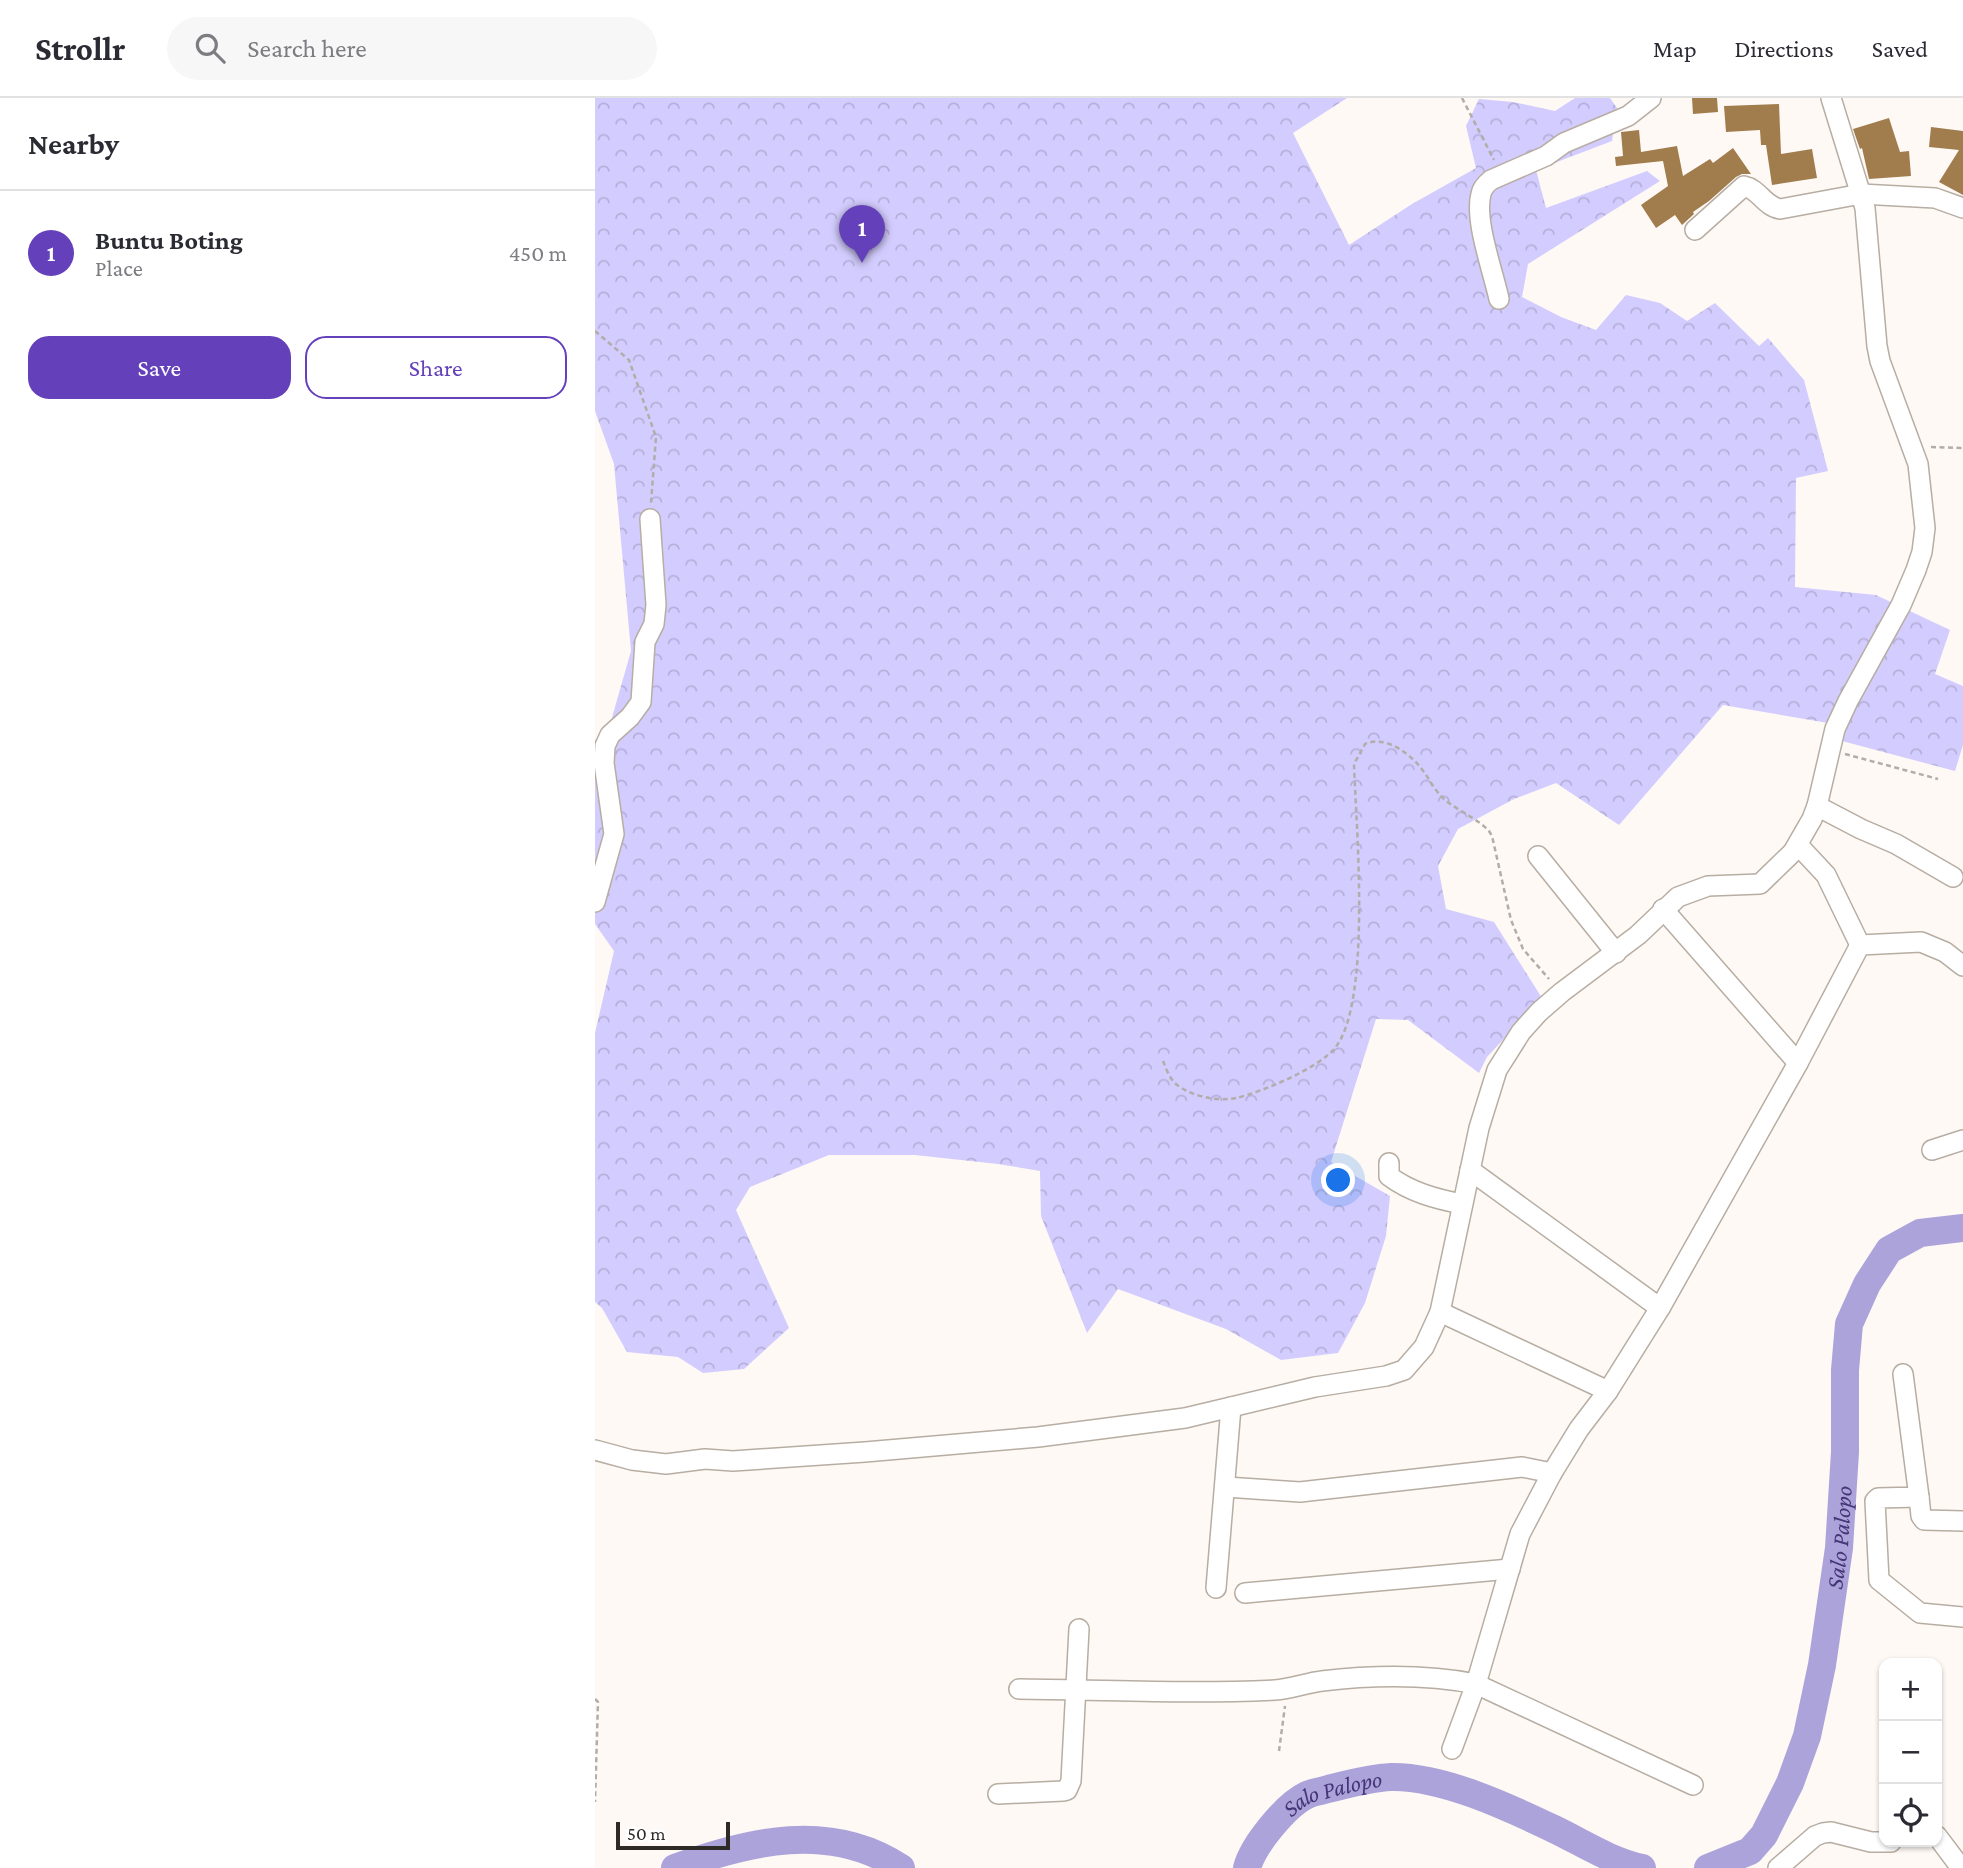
<!DOCTYPE html>
<meta charset="utf-8">
<style>
body{margin:0;font-family:"Crimson Pro",serif;background:#f7f7f7;color:#2b2b33}
.controls{position:absolute;right:21px;bottom:21px;display:grid;overflow:hidden;border-radius:14px;box-shadow:0 2px 5px #0004}
.controls button{width:63px;height:63px;display:grid;place-items:center;padding:0;border:0;border-bottom:2px solid #e1e1e2;background:#fff;color:#2b2b33;font:35px sans-serif}
.scale{position:absolute;left:21px;bottom:18px;width:114px;box-sizing:border-box;padding-left:7px;border:4px solid #2e2a26;border-top:0;font-size:19px;line-height:24px;white-space:nowrap;color:#2e2a26;-webkit-text-stroke:5px #fff;paint-order:stroke}
.you{position:absolute;left:744px;top:1083px;width:24px;height:24px;margin:-18px;border:5px solid #fff;border-radius:50%;background:#1a73e8;box-shadow:0 0 0 10px #1a73e833}
.badge{display:grid;place-items:center;width:46px;height:46px;border-radius:50%;background:#6441ba;color:#fff;font-size:23px;font-weight:700}
.pin{position:absolute;translate:-50% -58px;filter:drop-shadow(0 2px 4px #0008)}
.pin::after{content:'';position:absolute;top:37px;width:24px;height:21px;background:inherit;clip-path:polygon(0 0,100% 0,50% 100%)}
.list{margin:0;padding:0;list-style:none}
h2{display:flex;justify-content:space-between;align-items:center;height:91px;margin:0;padding:0 28px;font-size:30px}
h2 small{font-size:23px;font-weight:400;color:#7c7c81}
.list li{display:grid;grid-template-columns:46px 1fr auto;gap:21px;align-items:center;box-sizing:border-box;height:126px;padding:0 28px;border-top:2px solid #e1e1e2}
.list b{display:block;font-size:26px;white-space:nowrap}
.list p{margin:0;font-size:23px;white-space:nowrap;color:#7c7c81}
.list em{font-size:23px;font-style:normal;color:#7c7c81}
.actions{display:flex;gap:14px;padding:21px 28px}
.actions a{flex:1;padding:16px 0;border:2px solid #6441ba;border-radius:21px;text-align:center;font-size:24px;color:#6441ba}
.actions .main{background:#6441ba;color:#fff}
.icon{flex:none;width:38px;height:38px;fill:none;stroke:currentColor;stroke-width:2;stroke-linecap:round;stroke-linejoin:round}
.map{position:relative;flex:none;width:1368px;height:1770px;overflow:hidden}
header{display:flex;align-items:center;gap:42px;box-sizing:border-box;height:98px;padding:0 35px;background:#fff;border-bottom:2px solid #e1e1e2}
header strong{font-size:33px}
nav{display:flex;gap:38px;margin-inline-start:auto;font-size:24px}
.search{width:490px;height:63px;background:#f7f7f7;display:flex;align-items:center;gap:18px;box-sizing:border-box;padding:0 24px;border-radius:38px;color:#7c7c81;font-size:26px}
main{display:flex}
aside{flex:1;background:#fff}
.map>svg:first-child{display:block}
.forest{fill:url(#forest-crowns)}
.lines{fill:none;stroke-linecap:round;stroke-linejoin:round}
.river{stroke:#aca3da;stroke-width:28}
.building{fill:#a17c4c}
.minor-casing{stroke:#b7ada2;stroke-width:22}
.path{stroke:#b2ada9;stroke-width:2.5;stroke-dasharray:5 3.5;stroke-linecap:butt}
.minor{stroke:#fff;stroke-width:19}
.labels{text-anchor:middle;dominant-baseline:central;stroke-width:5;stroke-linejoin:round;paint-order:stroke}
.water-label{font-size:24px;font-style:italic;fill:#453577;stroke:#fff}
</style>
<header>
<strong>Strollr</strong>
<div class="search"><svg class="icon" aria-label="search" viewBox="0 0 24 24"><circle cx="10" cy="10" r="6"/><path d="M15 15l6 6"/></svg>Search here</div>
<nav><a>Map</a><a>Directions</a><a>Saved</a></nav>
</header>
<main>
<aside>
<h2>Nearby<small></small></h2>
<ul class="list">
<li><span class="badge">1</span><div><b>Buntu Boting</b><p>Place</p></div><em>450 m</em></li>
</ul>
<div class="actions"><a class="main">Save</a><a>Share</a></div>
</aside>
<div class="map">
<svg width="1368" height="1770" viewBox="0 0 1368 1770">
<defs>
<pattern id="forest-crowns" width="20" height="18" patternUnits="userSpaceOnUse" patternTransform="scale(1.75)"><rect width="20" height="18" fill="#d3ccfe"/><path d="M2 6a3 3 0 1 1 6 0M12 15a3 3 0 1 1 6 0" fill="none" stroke="#b5afda"/></pattern>
</defs>
<rect width="100%" height="100%" fill="#fef9f5"/>
<path class="forest" d="M 0,0 L 752,0 L 698,35 L 754,147 L 817,106 L 881,70 L 871,28 L 884,1 L 918,4 L 960,13 L 980,0 L 1015,0 L 1022,10 L 1017,43 L 941,72 L 951,110 L 1052,73 L 1065,83 L 933,166 L 927,199 L 966,219 L 1001,232 L 1031,197 L 1065,205 L 1092,223 L 1120,205 L 1164,248 L 1173,240 L 1209,282 L 1233,373 L 1201,380 L 1200,489 L 1281,497 L 1355,532 L 1340,576 L 1368,588 L 1368,647 L 1360,673 L 1247,643 L 1233,625 L 1128,607 L 1024,727 L 961,685 L 919,701 L 863,731 L 843,768 L 851,811 L 899,824 L 947,900 L 892,959 L 884,975 L 813,922 L 781,921 L 736,1064 L 795,1098 L 791,1138 L 770,1205 L 743,1255 L 686,1262 L 631,1231 L 523,1191 L 492,1235 L 446,1118 L 445,1073 L 403,1066 L 320,1057 L 234,1057 L 155,1089 L 141,1112 L 194,1230 L 149,1271 L 108,1275 L 83,1259 L 32,1254 L 7,1210 L 0,1204 L 0,935 L 19,853 L 0,826 L 0,642 L 12,637 L 36,553 L 19,366 L 0,313 Z"/>
<g class="lines">
<g class="river">
<path d="M 80,1770 C 154,1743 235,1723 306,1770"/>
<path id="s1" d="M 652,1770 C 658,1747 691,1707 712,1697 C 718,1694 727,1693 733,1691 C 753,1686 775,1680 796,1679 C 847,1678 913,1709 959,1731 C 988,1745 1015,1763 1047,1770"/>
<path id="s2" d="M 1113,1770 L 1155,1753 L 1169,1737 L 1195,1685 L 1212,1638 L 1227,1567 L 1244,1450 L 1250,1354 L 1250,1272 L 1254,1226 L 1272,1186 L 1294,1152 L 1325,1135 L 1368,1130"/>
</g>
</g>
<g class="building">
<path d="M 1097,0 L 1122,0 L 1123,14 L 1098,16 Z"/>
<path d="M 1184,6 L 1186,56 L 1217,51 L 1222,80 L 1177,87 L 1171,47 L 1166,47 L 1165,32 L 1131,34 L 1129,8 Z"/>
<path d="M 1294,20 L 1305,54 L 1314,53 L 1316,78 L 1274,81 L 1267,50 L 1265,51 L 1258,31 Z"/>
<path d="M 1336,29 L 1368,33 L 1368,97 L 1344,84 L 1364,52 L 1334,49 Z"/>
<path d="M 1044,32 L 1046,54 L 1082,48 L 1088,78 L 1115,61 L 1118,65 L 1138,50 L 1156,76 L 1147,76 L 1141,79 L 1114,103 L 1098,114 L 1099,116 L 1087,127 L 1080,117 L 1061,130 L 1046,107 L 1073,88 L 1068,63 L 1021,68 L 1020,59 L 1028,58 L 1026,34 Z"/>
</g>
<g class="lines">
<g class="minor-casing">
<g id="minor">
<path d="M 1100,132 L 1149,88 C 1164,91 1169,108 1185,111 L 1266,96 L 1340,100 L 1368,110"/>
<path d="M 904,201 C 898,173 879,122 886,96 C 887,90 891,86 896,82 L 951,58 L 969,45 L 1033,18 L 1056,0"/>
<path d="M 1222,708 L 1266,731 L 1301,746 L 1358,779"/>
<path d="M 1203,747 L 1231,777 L 1265,847"/>
<path d="M 943,758 L 1021,855"/>
<path d="M 0,804 L 19,736 L 9,665 L 10,648 L 15,637 L 35,619 L 46,604 L 50,544 L 59,526 L 61,507 L 55,421"/>
<path d="M 1068,811 L 1203,965"/>
<path d="M 1337,1052 L 1368,1042"/>
<path d="M 794,1065 L 794,1078 C 815,1094 841,1101 867,1106"/>
<path d="M 875,1072 L 1065,1210"/>
<path d="M 845,1214 L 1013,1293"/>
<path d="M 1308,1276 L 1324,1399 L 1283,1400 L 1280,1403 L 1284,1482 L 1325,1515 L 1368,1519"/>
<path d="M 0,1352 L 37,1362 L 71,1366 L 110,1361 L 138,1363 L 270,1354 L 443,1339 L 590,1320 L 720,1289 L 791,1278 L 809,1272 L 829,1249 L 845,1214 L 884,1030 L 902,972 L 926,934 L 944,914 L 967,894 L 1043,837 L 1083,799 L 1113,788 L 1165,786 L 1198,754 L 1217,721 L 1222,708 L 1240,631 L 1253,603 L 1306,507 L 1321,472 L 1327,454 L 1330,430 L 1323,366 L 1285,263 L 1282,248 L 1270,110 L 1236,0"/>
<path d="M 631,1389 L 705,1394 L 927,1369 L 957,1375"/>
<path d="M 1324,1399 L 1326,1418 L 1329,1422 L 1368,1423"/>
<path d="M 621,1490 L 636,1309"/>
<path d="M 650,1495 L 915,1471"/>
<path d="M 424,1591 C 509,1592 595,1596 680,1592 C 696,1591 711,1585 727,1583 C 779,1577 830,1576 881,1586 L 1098,1687"/>
<path d="M 857,1651 L 881,1586 L 925,1436 L 957,1375 L 984,1331 L 1013,1293 L 1065,1210 L 1203,965 L 1265,847 L 1326,844 L 1350,854 L 1368,868"/>
<path d="M 403,1696 L 468,1693 L 472,1692 L 476,1683 L 484,1531"/>
<path d="M 1342,1738 L 1366,1770"/>
<path d="M 1183,1770 L 1220,1738 L 1228,1735 L 1236,1734 L 1276,1744 L 1296,1744"/>
</g>
</g>
<g class="path">
<path d="M 867,0 L 899,62"/>
<path d="M 0,233 L 34,262 L 61,339 L 56,405"/>
<path d="M 1336,349 L 1368,350"/>
<path d="M 1250,656 L 1343,681"/>
<path d="M 568,963 C 571,970 574,980 581,986 C 595,998 623,1004 641,1000 C 667,994 724,970 740,950 C 777,904 761,728 759,666 L 770,646 C 790,637 814,655 826,670 C 834,680 839,692 849,701 C 863,713 882,720 894,733 L 897,738 L 916,822 L 928,851 L 954,881"/>
<path d="M 0,1601 L 3,1604 L 0,1704"/>
<path d="M 684,1653 L 690,1608"/>
</g>
<use href="#minor" class="minor"/>
</g>
<g class="labels">
<g class="water-label">
<text stroke="none"><textPath href="#s2" startOffset="376">Salo Palopo</textPath></text>
<text stroke="none"><textPath href="#s1" startOffset="121">Salo Palopo</textPath></text>
</g>
</g>
</svg>
<div class="controls">
<button>+</button>
<button>−</button>
<button><svg class="icon" aria-label="locate" viewBox="0 0 24 24"><circle cx="12" cy="12" r="6"/><path d="M12 2v4M12 18v4M2 12h4M18 12h4"/></svg></button>
</div>
<div class="scale">50 m</div>
<div class="you"></div>
<div class="pin badge" style="left:267px;top:165px">1</div>
</div>
</main>
